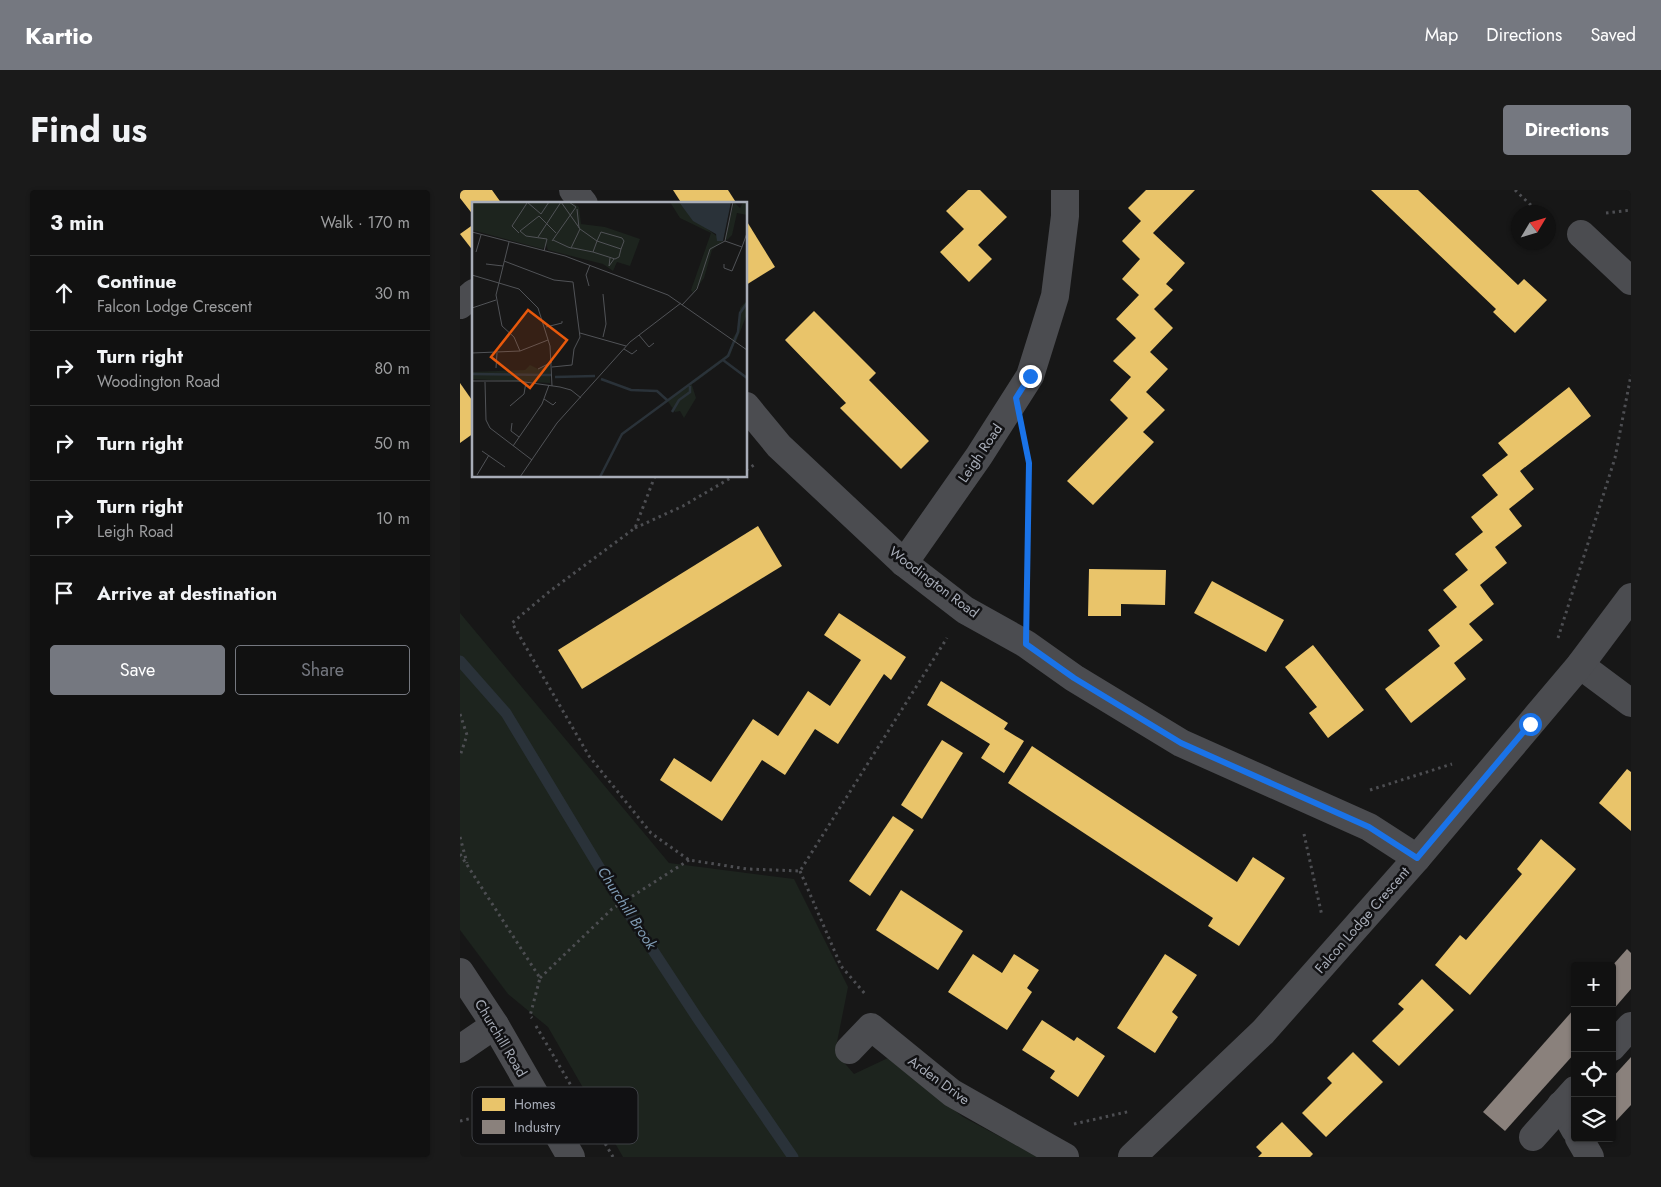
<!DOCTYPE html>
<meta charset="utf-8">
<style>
body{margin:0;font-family:Jost,sans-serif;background:#1a1a1a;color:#f1f3f6}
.controls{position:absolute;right:15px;bottom:15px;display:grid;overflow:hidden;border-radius:5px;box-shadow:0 1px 4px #0004}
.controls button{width:45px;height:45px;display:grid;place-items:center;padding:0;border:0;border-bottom:1px solid #303131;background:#111;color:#f1f3f6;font:25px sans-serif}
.compass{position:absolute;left:1051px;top:15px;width:45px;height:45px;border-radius:50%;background:#111;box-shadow:0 1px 4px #0004;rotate:52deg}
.stop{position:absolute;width:15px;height:15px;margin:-11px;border:4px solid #1a73e8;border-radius:50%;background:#fff}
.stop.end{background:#1a73e8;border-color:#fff;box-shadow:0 1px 5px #0008}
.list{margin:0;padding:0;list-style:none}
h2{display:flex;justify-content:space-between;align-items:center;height:65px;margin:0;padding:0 20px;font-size:21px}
h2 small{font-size:16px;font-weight:400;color:#9c9d9f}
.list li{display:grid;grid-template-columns:32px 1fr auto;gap:15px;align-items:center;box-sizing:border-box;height:75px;padding:0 20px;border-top:1px solid #303131}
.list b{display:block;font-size:19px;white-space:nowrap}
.list p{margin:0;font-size:16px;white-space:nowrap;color:#9c9d9f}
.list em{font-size:16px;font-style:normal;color:#9c9d9f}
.actions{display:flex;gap:10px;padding:15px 20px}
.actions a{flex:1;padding:11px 0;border:1px solid #757880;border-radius:5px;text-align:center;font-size:18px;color:#757880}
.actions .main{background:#757880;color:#fff}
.icon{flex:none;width:28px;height:28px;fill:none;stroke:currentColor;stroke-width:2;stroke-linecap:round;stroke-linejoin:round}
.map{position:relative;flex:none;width:1171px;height:967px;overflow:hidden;border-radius:5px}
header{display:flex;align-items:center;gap:30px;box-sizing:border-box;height:70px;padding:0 25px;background:#757880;color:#fff}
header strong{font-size:24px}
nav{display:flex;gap:28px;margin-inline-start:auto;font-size:18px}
.intro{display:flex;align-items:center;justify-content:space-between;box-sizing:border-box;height:120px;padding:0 30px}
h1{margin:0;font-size:35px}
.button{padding:12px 22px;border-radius:5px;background:#757880;color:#fff;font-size:18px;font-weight:700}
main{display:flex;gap:30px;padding:0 30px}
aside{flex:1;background:#111;border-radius:5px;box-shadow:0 1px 4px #0004}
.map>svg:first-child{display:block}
.green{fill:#1d241e}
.homes{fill:#e9c46a}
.industry{fill:#8a817c}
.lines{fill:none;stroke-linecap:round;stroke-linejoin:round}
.stream{stroke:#2a3239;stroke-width:11}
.path{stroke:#4d4e52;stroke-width:3;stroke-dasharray:2.5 4;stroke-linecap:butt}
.minor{stroke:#4b4c50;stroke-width:28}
.route{stroke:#1a73e8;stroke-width:6}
.labels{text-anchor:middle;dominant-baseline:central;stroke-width:5;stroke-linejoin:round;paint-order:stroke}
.street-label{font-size:14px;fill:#a8adb8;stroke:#111113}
.water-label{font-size:15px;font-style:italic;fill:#7f9bb3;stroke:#111113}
.inset-river{fill:none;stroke:#2a3239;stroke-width:2.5}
.inset-road{fill:none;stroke:#515357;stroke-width:1}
.view{fill:#e8590c;fill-opacity:0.15;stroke:#e8590c;stroke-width:2.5}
.inset-edge{fill:none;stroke:#a8adb8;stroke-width:2.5}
.key{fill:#111113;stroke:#3e4045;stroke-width:1}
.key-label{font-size:14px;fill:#a8adb8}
</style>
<header>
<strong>Kartio</strong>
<nav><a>Map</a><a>Directions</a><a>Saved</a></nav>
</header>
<div class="intro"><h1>Find us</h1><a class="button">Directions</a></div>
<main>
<aside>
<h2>3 min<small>Walk · 170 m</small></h2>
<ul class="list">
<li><svg class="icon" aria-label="ahead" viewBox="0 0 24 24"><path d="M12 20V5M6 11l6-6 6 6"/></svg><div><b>Continue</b><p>Falcon Lodge Crescent</p></div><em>30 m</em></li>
<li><svg class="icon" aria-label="right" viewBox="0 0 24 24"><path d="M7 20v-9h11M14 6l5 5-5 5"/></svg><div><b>Turn right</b><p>Woodington Road</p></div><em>80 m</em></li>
<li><svg class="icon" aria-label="right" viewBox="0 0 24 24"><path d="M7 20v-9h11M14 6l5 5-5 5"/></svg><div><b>Turn right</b></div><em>50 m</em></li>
<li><svg class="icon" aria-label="right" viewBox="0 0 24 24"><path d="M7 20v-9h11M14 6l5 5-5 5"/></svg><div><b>Turn right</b><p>Leigh Road</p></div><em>10 m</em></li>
<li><svg class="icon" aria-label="arrive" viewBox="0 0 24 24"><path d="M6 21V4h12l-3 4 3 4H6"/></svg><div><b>Arrive at destination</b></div></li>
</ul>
<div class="actions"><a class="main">Save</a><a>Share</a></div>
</aside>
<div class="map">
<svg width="1171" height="967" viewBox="0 0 1171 967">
<rect width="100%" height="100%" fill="#171717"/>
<path class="green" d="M 0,423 L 209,673 L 334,689 L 388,797 L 375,862 L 394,884 L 428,868 L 503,927 L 578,967 L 163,967 L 88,837 L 48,804 L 0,740 Z"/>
<g class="homes">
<path d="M 0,0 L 32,0 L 42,14 L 14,14 L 14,26 L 0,8 Z"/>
<path d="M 213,0 L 268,0 L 277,14 L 222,14 Z"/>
<path d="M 508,0 L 520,0 L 547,27 L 518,55 L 532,69 L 509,92 L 480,62 L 504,39 L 486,21 Z"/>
<path d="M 686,0 L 735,0 L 693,43 L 725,73 L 706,94 L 713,100 L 694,119 L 713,138 L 690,162 L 708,179 L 686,202 L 705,220 L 683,242 L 694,252 L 633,315 L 607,291 L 668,228 L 650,210 L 671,187 L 653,171 L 676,148 L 656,129 L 679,105 L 662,89 L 680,69 L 662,51 L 681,31 L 668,18 Z"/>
<path d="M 911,0 L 958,0 L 1058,95 L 1064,89 L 1087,110 L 1055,143 L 1033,122 L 1036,119 Z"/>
<path d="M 286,30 L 315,77 L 286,95 Z"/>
<path d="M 14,34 L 14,62 L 0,44 Z"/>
<path d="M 354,121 L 416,183 L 409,190 L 469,251 L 441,279 L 380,218 L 386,213 L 325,150 Z"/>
<path d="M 0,193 L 14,213 L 14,243 L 0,253 Z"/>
<path d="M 1109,197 L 1131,226 L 1060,281 L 1074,299 L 1049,319 L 1062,336 L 1035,357 L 1047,373 L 1020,395 L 1034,414 L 1009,434 L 1023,450 L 994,473 L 1006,489 L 951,533 L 925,499 L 980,456 L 968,440 L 997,417 L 983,400 L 1008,380 L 995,364 L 1023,342 L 1011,327 L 1038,305 L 1022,285 L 1048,265 L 1038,253 Z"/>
<path d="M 298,336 L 322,376 L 122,499 L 98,460 Z"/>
<path d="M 629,379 L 706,380 L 705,415 L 661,414 L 661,426 L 628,426 Z"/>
<path d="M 752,391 L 824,430 L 806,462 L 734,423 Z"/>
<path d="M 379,423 L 446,467 L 431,490 L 424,484 L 378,554 L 355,539 L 325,585 L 302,570 L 262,631 L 200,590 L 214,568 L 251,592 L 293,529 L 318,546 L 348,501 L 370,516 L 401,470 L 364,445 Z"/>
<path d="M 853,455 L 904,520 L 868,548 L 849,523 L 857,517 L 825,477 Z"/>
<path d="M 481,491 L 548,533 L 544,539 L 564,551 L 544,583 L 521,568 L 530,554 L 467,515 Z"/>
<path d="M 482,550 L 503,563 L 462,629 L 441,615 Z"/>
<path d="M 572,556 L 777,692 L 793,667 L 825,688 L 779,756 L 748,736 L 753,728 L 548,593 Z"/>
<path d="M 1167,579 L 1171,582 L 1171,641 L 1139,613 Z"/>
<path d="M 433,626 L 454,640 L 410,706 L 389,691 Z"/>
<path d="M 1081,649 L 1116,679 L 1010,805 L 975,775 L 1000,745 L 1006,750 L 1062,684 L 1057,679 Z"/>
<path d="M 441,700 L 503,741 L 478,780 L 416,740 Z"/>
<path d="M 513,764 L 542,783 L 554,764 L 579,780 L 567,798 L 572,802 L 547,840 L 488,802 Z"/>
<path d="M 705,764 L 737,785 L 712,822 L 718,827 L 695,863 L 657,838 Z"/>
<path d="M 962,789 L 994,820 L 939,876 L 912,851 L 944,819 L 938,814 Z"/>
<path d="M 582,830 L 614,851 L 617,847 L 645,866 L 618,907 L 590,888 L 595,881 L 562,860 Z"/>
<path d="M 893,862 L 923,892 L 866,947 L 842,923 L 872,893 L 867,888 Z"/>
<path d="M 822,932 L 853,964 L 850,967 L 798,967 L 802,963 L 796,957 Z"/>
</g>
<g class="industry">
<path d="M 1167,759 L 1171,763 L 1171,799 L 1152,821 L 1152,776 Z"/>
<path d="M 1115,818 L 1115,863 L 1045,941 L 1023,922 Z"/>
<path d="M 1171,867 L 1171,915 L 1156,931 L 1152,928 L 1152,888 Z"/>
</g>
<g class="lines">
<path class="stream" d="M 0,471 L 46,523 L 150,695 L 238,829 L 333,967"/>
<g class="path">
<path d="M 1055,0 L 1078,22"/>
<path d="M 1146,23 L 1171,20"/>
<path d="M 565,255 L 569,273 L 567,418"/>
<path d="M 286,280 L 294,275"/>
<path d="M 195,286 L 175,338 L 90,401 L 52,433 L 129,566 L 191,643 L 229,670 L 287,679 L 340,681 L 487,448"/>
<path d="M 175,338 L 223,316 L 274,286"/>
<path d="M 1098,448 L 1155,268 L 1171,185"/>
<path d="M 0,524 L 7,545 L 0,566"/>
<path d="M 910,600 L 992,574"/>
<path d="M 844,644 L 862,726"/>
<path d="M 0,647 L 7,673"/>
<path d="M 0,664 L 80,788 L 70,826 L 72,828"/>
<path d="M 340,681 L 381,776 L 406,805"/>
<path d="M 80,788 L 152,719 L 229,670"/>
<path d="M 76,836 L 153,967"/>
<path d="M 0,931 L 46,920"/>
<path d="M 614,934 L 671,921"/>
</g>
<g class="minor">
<path d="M 113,0 L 124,14"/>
<path d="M 1121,44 L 1171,91"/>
<path d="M 0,115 L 14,103"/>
<path d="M 286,216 L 319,256 L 444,373 L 505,420 L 566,454 L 614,488 L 721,553 L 909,637 L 957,668"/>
<path d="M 444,373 L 519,266 L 570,186 L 595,106 L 605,26 L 605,0"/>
<path d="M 1120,475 L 1171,513"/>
<path d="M 0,782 L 35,835 L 111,967"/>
<path d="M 1152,857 L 1171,836"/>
<path d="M 0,859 L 35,835"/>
<path d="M 389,860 L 411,837 L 492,903 L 605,967"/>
<path d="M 1101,915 L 1115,940"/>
<path d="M 1073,947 L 1115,900"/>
<path d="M 1119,948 L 1130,967"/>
<path d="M 672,967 L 803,842 L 957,668 L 1120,475 L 1171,407"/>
</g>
</g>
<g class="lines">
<path class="route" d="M 570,186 L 556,208 L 569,273 L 566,454 L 614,488 L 721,553 L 909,637 L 957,668 L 1070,534"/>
</g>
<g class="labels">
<g class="street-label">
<text transform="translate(520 263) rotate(-56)">Leigh Road</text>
<text transform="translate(474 392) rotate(37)">Woodington Road</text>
<text transform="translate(902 730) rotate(-49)">Falcon Lodge Crescent</text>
<text transform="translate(41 848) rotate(59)">Churchill Road</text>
<text transform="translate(479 890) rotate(36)">Arden Drive</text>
</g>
<g class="water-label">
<text transform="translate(167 718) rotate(57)">Churchill Brook</text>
</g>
</g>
<g transform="translate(12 12)">
<rect width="275" height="275" fill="#171717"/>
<path d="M 0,0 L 100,0 L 107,5 L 109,22 L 133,25 L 168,37 L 158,64 L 145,60 L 141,69 L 131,62 L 76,48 L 74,42 L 71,47 L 0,28 ZM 198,0 L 207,0 L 221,16 L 251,39 L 240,48 L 232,76 L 221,91 L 219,88 L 239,31 L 208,16 ZM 262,0 L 268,6 L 271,0 L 275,0 L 275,13 L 265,11 L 260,33 L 255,38 L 253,36 ZM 275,98 L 275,112 L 264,140 L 260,137 L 265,130 L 268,106 ZM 260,141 L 262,142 L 258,154 L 222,181 L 220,179 L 256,152 ZM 78,162 L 78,181 L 0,177 L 0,170 L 53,168 L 58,163 L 66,167 ZM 219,180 L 224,196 L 212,216 L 208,209 L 203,210 L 195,198 Z" fill="#1d241e"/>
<path d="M 207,0 L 259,0 L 251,39 L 245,39 L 244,32 L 221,19 Z" fill="#2a3239"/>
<path class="inset-river" d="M 251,158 L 275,176M 0,172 L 79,173M 83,175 L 123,174M 129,177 L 159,188 L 185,189 L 195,198M 200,210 L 207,198 L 218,190 L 218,184M 128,275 L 150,232 L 256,154 L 266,130 L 268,111 L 275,101"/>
<path class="inset-road" d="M 55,0 L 69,12 L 77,0M 89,0 L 108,27M 105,7 L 107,26M 0,30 L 93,54 L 196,93 L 275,148M 47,31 L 40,24 L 55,1M 66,35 L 89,0M 81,38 L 96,45 L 99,46 L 101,46 L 121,50 L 125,39 L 108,27 L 99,46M 80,39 L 104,5 L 97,0M 253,39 L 270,45 L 275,31M 37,40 L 24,93 L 30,124 L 42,135 L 48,149M 72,49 L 75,37 L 54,34 L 48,29 L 67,14 L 84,31M 4,50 L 9,33M 121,50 L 143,57 L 147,55 L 149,47 L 152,39 L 150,36 L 129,30 L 125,39 L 149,47M 138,56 L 137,64 L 142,57M 32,59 L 82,78 L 101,80 L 108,135 L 102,147 L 100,163 L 80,165M 14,62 L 31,64M 252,62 L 252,66 L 260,69 L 270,45M 0,73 L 47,87 L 66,106 L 78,144 L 80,184M 117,84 L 114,73 L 118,63M 210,103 L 225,87 L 238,47 L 253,39 L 261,0M 0,106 L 24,98M 74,125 L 90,121 L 90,119M 108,131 L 154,144M 167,133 L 177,145 L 182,141M 131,135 L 134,122 L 131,92M 152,147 L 160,152 L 165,148M 0,151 L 48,149 L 76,138M 24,166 L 25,151M 66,167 L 80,160M 0,179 L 46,179 L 88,185 L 99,188 L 109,196M 13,180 L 14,218 L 18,226 L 60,258M 72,197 L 81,203 L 84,200M 38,204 L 52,192 L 54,180M 40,221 L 39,229 L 47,235M 41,244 L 70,202 L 77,183M 10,249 L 33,265M 5,273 L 17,253M 48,275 L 85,221 L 158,140 L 209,101"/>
<path class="view" d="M 56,108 L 95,138 L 58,186 L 19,155 Z"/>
<rect width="275" height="275" class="inset-edge"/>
</g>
<rect x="12" y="897" width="166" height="57" rx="8" class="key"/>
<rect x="22" y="908" width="23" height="13" fill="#e9c46a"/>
<rect x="22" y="930" width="23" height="14" fill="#8a817c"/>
<g class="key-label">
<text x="54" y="919">Homes</text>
<text x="54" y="942">Industry</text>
</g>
</svg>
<div class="controls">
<button>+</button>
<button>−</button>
<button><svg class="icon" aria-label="locate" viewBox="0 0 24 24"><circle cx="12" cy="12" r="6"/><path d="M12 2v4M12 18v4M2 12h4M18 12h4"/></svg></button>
<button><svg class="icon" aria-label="layers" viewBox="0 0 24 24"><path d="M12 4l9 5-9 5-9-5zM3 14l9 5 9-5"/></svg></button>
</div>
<svg class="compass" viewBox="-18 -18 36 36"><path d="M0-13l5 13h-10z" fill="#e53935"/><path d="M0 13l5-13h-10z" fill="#9c9d9f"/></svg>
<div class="stop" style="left:1070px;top:534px"></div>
<div class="stop end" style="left:570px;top:186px"></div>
</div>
</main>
